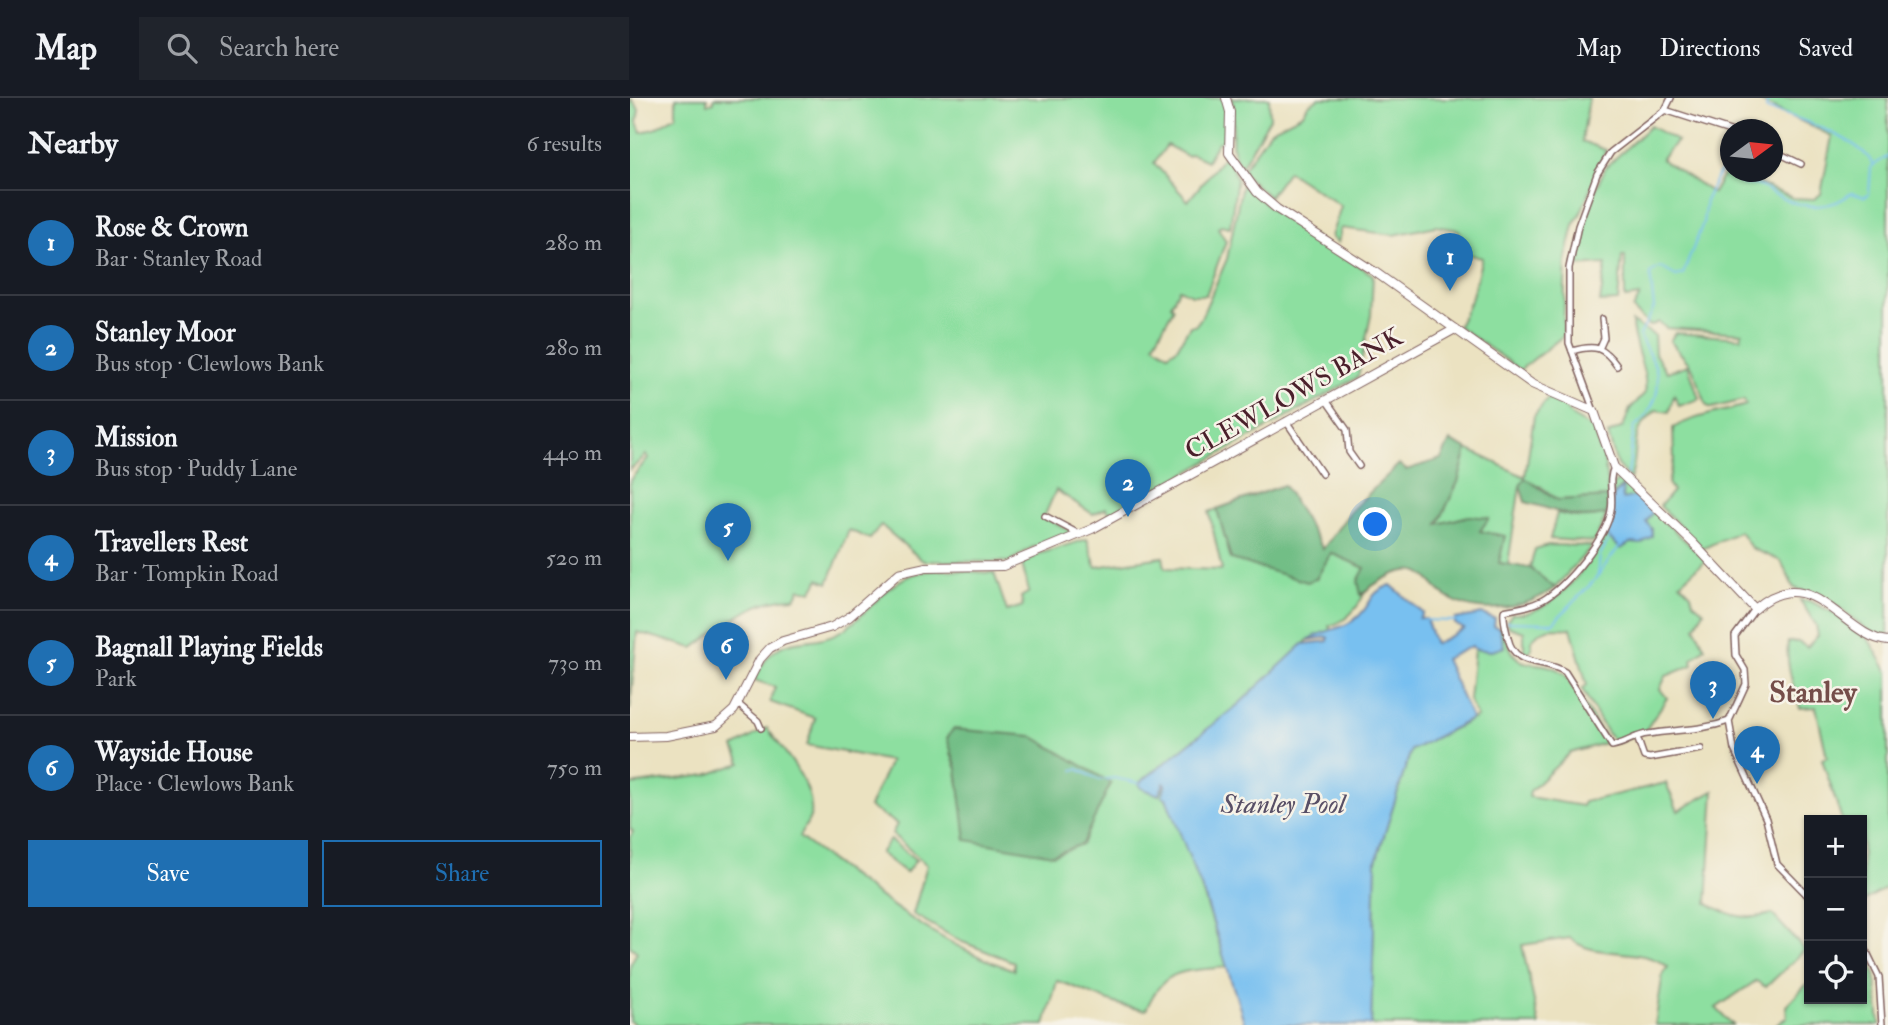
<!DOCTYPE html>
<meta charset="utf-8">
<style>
body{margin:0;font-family:"IM FELL Double Pica",serif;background:#20242c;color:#f1f3f6}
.controls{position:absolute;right:21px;bottom:21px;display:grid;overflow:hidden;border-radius:0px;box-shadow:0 2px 5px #0004}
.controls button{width:63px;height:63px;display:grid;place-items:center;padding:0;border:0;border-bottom:2px solid #363941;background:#171b24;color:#f1f3f6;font:35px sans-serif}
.compass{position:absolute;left:1090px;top:21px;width:63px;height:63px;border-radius:50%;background:#171b24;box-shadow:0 2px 5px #0004;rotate:75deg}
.you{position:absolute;left:746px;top:427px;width:24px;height:24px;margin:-18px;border:5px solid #fff;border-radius:50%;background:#1a73e8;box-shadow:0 0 0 10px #1a73e833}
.badge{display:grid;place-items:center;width:46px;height:46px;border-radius:50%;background:#1f6fb2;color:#fff;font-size:23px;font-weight:700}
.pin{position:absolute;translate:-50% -58px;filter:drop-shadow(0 2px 4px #0008)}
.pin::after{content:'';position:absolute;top:37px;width:24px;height:21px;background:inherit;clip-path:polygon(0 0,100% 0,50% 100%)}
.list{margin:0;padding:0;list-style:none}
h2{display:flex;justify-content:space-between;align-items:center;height:91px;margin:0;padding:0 28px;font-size:30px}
h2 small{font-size:23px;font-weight:400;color:#9ea1a6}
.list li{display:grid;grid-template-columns:46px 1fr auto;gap:21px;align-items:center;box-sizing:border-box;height:105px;padding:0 28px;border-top:2px solid #363941}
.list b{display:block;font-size:26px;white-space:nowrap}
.list p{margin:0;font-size:23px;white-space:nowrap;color:#9ea1a6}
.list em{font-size:23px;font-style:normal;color:#9ea1a6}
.actions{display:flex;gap:14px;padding:21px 28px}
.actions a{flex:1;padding:16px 0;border:2px solid #1f6fb2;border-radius:0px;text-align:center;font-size:24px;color:#1f6fb2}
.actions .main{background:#1f6fb2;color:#fff}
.icon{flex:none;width:38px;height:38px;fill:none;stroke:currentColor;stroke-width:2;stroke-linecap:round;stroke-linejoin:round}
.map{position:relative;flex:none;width:1258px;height:927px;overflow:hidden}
header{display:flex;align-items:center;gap:42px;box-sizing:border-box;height:98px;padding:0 35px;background:#171b24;border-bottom:2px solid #363941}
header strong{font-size:33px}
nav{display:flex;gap:38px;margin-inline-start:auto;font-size:24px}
.search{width:490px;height:63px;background:#20242c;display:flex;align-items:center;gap:18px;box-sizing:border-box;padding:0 24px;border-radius:0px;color:#9ea1a6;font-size:26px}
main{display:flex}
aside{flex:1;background:#171b24}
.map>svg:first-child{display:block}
.green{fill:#8ddfa0;stroke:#6c7f66;stroke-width:2;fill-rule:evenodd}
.forest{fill:#72be86;stroke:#5e6e58;stroke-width:2}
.water{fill:#78c0f0;stroke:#61708e;stroke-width:2}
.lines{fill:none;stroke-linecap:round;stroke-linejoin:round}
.stream{stroke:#78c0f0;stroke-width:2}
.street-casing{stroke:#826360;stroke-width:8}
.secondary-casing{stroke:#826360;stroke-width:10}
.street{stroke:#fff;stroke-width:5}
.secondary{stroke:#fff;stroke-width:8}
.labels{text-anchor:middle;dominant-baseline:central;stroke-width:5;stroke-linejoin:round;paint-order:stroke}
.street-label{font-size:26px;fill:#4a1f2b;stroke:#f7f3e8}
.water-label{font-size:28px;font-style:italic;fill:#584f66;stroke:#f7f3e8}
.quarter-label{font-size:30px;font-weight:bold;fill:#754e4a;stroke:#f7f3e8}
</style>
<header>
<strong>Map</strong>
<div class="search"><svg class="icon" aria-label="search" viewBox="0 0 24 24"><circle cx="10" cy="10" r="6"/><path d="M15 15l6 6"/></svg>Search here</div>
<nav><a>Map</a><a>Directions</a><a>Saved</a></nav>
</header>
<main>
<aside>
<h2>Nearby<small>6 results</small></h2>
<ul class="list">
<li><span class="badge">1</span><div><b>Rose &amp; Crown</b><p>Bar · Stanley Road</p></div><em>280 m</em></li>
<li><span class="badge">2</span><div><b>Stanley Moor</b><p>Bus stop · Clewlows Bank</p></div><em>280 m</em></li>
<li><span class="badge">3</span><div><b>Mission</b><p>Bus stop · Puddy Lane</p></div><em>440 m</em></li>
<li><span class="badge">4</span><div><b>Travellers Rest</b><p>Bar · Tompkin Road</p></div><em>520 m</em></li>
<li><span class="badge">5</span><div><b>Bagnall Playing Fields</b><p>Park</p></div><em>730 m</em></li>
<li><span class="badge">6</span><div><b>Wayside House</b><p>Place · Clewlows Bank</p></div><em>750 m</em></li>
</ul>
<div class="actions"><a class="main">Save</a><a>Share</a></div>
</aside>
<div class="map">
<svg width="1258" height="927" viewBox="0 0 1258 927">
<rect width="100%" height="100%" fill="#f7f3e8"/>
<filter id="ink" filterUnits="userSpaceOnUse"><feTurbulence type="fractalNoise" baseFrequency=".0143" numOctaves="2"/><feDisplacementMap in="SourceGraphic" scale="14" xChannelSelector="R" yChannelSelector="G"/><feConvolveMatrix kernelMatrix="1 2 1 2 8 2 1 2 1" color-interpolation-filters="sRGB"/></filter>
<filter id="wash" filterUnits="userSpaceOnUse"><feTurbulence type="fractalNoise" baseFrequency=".00686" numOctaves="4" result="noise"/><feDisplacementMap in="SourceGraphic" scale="28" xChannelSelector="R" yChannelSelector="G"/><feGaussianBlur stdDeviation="1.57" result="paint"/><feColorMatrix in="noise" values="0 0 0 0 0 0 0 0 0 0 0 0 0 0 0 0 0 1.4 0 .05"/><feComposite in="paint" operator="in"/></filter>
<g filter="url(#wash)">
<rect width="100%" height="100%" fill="#ebe2c1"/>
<g class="green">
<path d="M 0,0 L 9,11 L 7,24 L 11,34 L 24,31 L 46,18 L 46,0 L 77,0 L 77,6 L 84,4 L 84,0 L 594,0 L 597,23 L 594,42 L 587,45 L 577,63 L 562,56 L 557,58 L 537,47 L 524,65 L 558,103 L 596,56 L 607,81 L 600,129 L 591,127 L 588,130 L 596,143 L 576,197 L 562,197 L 549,191 L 541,207 L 544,210 L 524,246 L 538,256 L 547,250 L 560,228 L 565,228 L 571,220 L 597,161 L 612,86 L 646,114 L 743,177 L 741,217 L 728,279 L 481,417 L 476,410 L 463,416 L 426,392 L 414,419 L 444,435 L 401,450 L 379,464 L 293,463 L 251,427 L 240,441 L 219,432 L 198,485 L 189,481 L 182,493 L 170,491 L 165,500 C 124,500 96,527 63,550 L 7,534 L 0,612 L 0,382 L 18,360 L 16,357 L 0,372 Z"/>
<path d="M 601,0 L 639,0 L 640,20 L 611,69 C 593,49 610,23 601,0 Z"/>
<path d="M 689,0 L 959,0 L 952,43 L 976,52 L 949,119 L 945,123 L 936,160 L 933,238 L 890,272 L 828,228 L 841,202 L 852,160 L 834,155 L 829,132 L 806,128 L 764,137 L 711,130 L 708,145 L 701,139 L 711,108 L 658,73 L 639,99 L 614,76 L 613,71 L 641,32 L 673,16 L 678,7 Z"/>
<path d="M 1130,0 L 1258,0 L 1258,538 C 1239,538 1229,525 1215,514 C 1200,503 1183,494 1164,490 L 1151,463 L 1121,450 L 1110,433 L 1072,451 L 1030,408 L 1043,393 L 1038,385 L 1044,361 L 1043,330 C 1066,317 1091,315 1116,307 L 1114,302 L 1082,310 L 1077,308 L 1062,269 L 1040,243 L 1045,235 L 1111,240 L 1112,235 L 1036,230 L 1029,224 L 1020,228 L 1003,211 L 1010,198 L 995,200 L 995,158 L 992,158 L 988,203 L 970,204 L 976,166 L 944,168 L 964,95 L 975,70 L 1020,28 L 1047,43 L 1031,61 L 1083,95 L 1095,74 L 1112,84 L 1125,84 L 1163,100 L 1184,101 L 1191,96 L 1202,38 L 1129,3 Z"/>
<path d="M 1002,224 L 1024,237 L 1025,256 L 1037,274 L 1058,267 L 1069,301 L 1049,308 L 1044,297 L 1039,314 L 1026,312 C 995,339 1012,351 1000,381 L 987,367 L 978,336 L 993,329 L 1000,311 L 1015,295 C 1019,274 1002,248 1002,224 Z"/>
<path d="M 919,299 L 930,304 L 943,319 L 965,332 L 970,353 L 973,354 L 979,399 L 928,402 L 910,388 L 890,388 L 878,466 L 869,465 L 849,433 L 858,420 L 839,418 L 808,426 L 828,384 L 837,351 L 895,379 L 904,318 Z"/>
<path d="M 989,381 L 1076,462 L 1050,485 L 1061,496 L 1063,504 L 1074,513 L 1065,529 L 1075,550 L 1062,561 L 1063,567 L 1036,578 L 1030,591 L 1037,600 L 1015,633 L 987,645 L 977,635 L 952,591 L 957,587 L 941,530 C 925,532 916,525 901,543 L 902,550 L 898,555 L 894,554 L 894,534 L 879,529 L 877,523 L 882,516 C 924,519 957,467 976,437 L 991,451 L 1016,424 L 997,402 L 992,401 L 992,388 L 983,398 L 983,387 Z"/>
<path d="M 587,411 L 601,461 L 686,481 L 701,455 L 735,470 L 731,496 L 735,493 C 729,510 716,524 699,528 L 701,534 L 678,542 L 609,606 L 510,685 L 529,697 L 534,685 L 537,686 L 536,700 L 563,764 L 597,869 C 555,874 534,868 516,912 C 483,909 458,892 427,883 L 415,927 L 5,927 L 0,923 L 0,867 L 7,854 L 0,848 L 0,740 L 3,733 L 0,731 L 0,687 L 77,677 L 111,665 L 104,649 L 137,630 C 152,651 184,686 181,714 C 181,722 172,732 169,739 C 236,788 304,846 384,872 L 384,864 L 330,843 L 283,816 L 297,767 L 262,736 L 267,726 L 239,709 L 260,663 L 177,647 L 185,620 L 140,604 L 145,589 L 124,582 C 151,524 177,556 216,530 C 241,513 258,482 288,475 C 312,469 340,474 364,475 L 377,513 L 393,508 L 391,499 L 399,494 L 392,466 L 409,456 L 457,441 L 466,469 L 533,459 L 535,470 L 592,472 L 579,414 ZM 321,656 L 481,686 L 469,707 L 337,742 L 327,671 Z"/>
<path d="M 927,415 C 945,420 958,421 977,416 L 964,444 L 920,441 Z"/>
<path d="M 918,447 L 962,448 L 925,490 L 900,470 L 905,451 Z"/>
<path d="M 1170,502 L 1180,503 L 1214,520 L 1239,542 L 1258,574 L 1258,789 L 1232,804 L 1232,722 L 1212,722 L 1192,661 L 1197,659 L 1186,609 L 1170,610 C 1164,591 1155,564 1158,544 L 1168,544 L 1177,549 L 1188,538 L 1186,527 Z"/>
<path d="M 869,530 L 874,530 C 886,584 905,554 935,576 L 975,640 L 975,645 L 940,655 L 900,693 L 899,699 L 952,708 L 954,704 L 1036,685 L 1048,713 L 1084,693 L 1077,805 C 1100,818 1116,823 1142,816 L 1175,852 L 1136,889 L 1126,883 L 1086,910 L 1103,927 L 1025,927 L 1033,875 L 1038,869 C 1011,847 962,862 940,840 L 892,847 L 909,927 L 741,927 L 746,763 L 781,652 L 847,619 L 839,602 L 844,551 L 862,553 L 872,538 Z"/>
<path d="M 260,742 L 286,762 L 276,775 L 250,755 Z"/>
<path d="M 1232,848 L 1245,875 L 1250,927 L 1146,927 L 1157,919 L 1156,908 L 1179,884 L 1179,901 L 1232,901 Z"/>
</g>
<g class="forest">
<path d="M 820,343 L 837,351 L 828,384 L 808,426 L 839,418 L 859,420 L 850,433 L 875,438 L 869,465 L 900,470 L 925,490 C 894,512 845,520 813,496 C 805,490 798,478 789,474 C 772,467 743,486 731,497 L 728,483 L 735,470 L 701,455 L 686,481 L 677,484 L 601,461 L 587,411 L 654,387 L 693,451 L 720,414 L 769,366 L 776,372 L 811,361 Z"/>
<path d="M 895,380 L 928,402 L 979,399 L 977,416 C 946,425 925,411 895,404 L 890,388 Z"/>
<path d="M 323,631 L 402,638 L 481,685 L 452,746 L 423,757 L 336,742 L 327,671 L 317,640 Z"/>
</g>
<g class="water">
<path d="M 993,388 L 992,401 L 1006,398 L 1023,414 L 1016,424 L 1022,431 L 1022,438 L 1011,446 L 1000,445 L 991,451 L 976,437 L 983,398 Z"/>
<path d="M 761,487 L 793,515 L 789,521 L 796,521 L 805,546 L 834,531 L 825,526 L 825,521 L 852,516 L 865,521 L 864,528 L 869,530 L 874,549 L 862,553 L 844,551 L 842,548 L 815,561 L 842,621 L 781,652 L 746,763 L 741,927 L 615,927 L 575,799 L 536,700 L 532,698 L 536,686 L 534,685 L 529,697 L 511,690 L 509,685 L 609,606 L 673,546 L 698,543 L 698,539 L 678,542 C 694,531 714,532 729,518 C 744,503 738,495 761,487 Z"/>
</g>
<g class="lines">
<g class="stream">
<path d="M 1138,0 L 1136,11 C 1161,17 1234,42 1242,66"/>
<path d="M 998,376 L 1004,329 C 1025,313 1034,288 1023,263 C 1019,254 1012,247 1010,237 L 1024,210 L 1020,175 L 1030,169 L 1046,178 L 1053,176 L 1073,125 L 1076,101 L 1090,73 C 1100,74 1104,83 1113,86 C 1117,87 1121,86 1124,86 C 1135,89 1144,97 1154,101 C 1176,111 1203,111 1221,95 L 1235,99 L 1239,96 L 1241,69 L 1258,58"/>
<path d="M 968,478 L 970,457 L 979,441"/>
<path d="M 789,522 L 825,523"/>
<path d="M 876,524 L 923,525 L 963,484 L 989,449"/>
<path d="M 443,672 L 448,671 L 469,682 L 484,680 L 509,685"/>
</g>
</g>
</g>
<g filter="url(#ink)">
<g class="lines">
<g class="street-casing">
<g id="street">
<path d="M 1035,12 L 1100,33"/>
<path d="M 1142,52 L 1171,66"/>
<path d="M 970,249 L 974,240 L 972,221"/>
<path d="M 942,253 C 965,246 974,249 987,268"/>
<path d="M 696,302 L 717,332 L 719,354 L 729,368"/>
<path d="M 964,313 L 939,245 L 939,170 L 948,128 L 967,76 L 981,54 L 1035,12 L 1041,0"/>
<path d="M 656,323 L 692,376"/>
<path d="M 984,369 C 977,383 984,398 981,412 C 977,439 939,485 916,500 C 904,508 888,510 874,513 C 873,522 876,531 878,540 C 885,571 914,560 935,574 L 982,648 C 995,646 1005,637 1018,636 C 1046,631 1071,633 1099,623"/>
<path d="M 415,418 L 449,436"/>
<path d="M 108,606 L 128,623 L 131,630"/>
<path d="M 1099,623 L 1104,651 L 1136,721 L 1147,766 L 1179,799"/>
<path d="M 1099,623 L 1116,586 L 1115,572 L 1106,557 L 1105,538 L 1125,511"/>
<path d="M 1007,639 L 1014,659 L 1020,660 L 1071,651"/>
<path d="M 1232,844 L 1249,879 L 1252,927"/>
</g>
</g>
<g class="secondary-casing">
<g id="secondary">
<path d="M 596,0 L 600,14 L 599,55 L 627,94 L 647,111 L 745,174 L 902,286 L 964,313 L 984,369 L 1063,445 L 1125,511 C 1181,460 1213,539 1258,543"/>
<path d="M 0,639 L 36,638 L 86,628 L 104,612 L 130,561 L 140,550 L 153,543 L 202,529 L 219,519 L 269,475 L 296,469 L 373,468 L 462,431 L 825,231"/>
</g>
</g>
<use href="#street" class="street"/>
<use href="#secondary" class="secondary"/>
</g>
</g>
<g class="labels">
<g class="street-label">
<text transform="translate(664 296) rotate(-29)">CLEWLOWS BANK</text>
</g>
<g class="water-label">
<text x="653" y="706">Stanley Pool</text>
</g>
<g class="quarter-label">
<text x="1183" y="594">Stanley</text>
</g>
</g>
</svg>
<div class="controls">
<button>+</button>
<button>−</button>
<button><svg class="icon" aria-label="locate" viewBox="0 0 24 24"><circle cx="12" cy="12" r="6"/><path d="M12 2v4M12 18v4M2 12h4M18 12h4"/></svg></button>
</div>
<svg class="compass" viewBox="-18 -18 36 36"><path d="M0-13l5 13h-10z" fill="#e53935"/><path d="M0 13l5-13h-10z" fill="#9ea1a6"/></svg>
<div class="you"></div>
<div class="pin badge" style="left:820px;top:193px">1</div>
<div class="pin badge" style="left:498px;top:419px">2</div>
<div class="pin badge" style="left:1083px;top:621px">3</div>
<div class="pin badge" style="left:1127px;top:686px">4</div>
<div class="pin badge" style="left:98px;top:463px">5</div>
<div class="pin badge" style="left:96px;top:582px">6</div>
</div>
</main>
